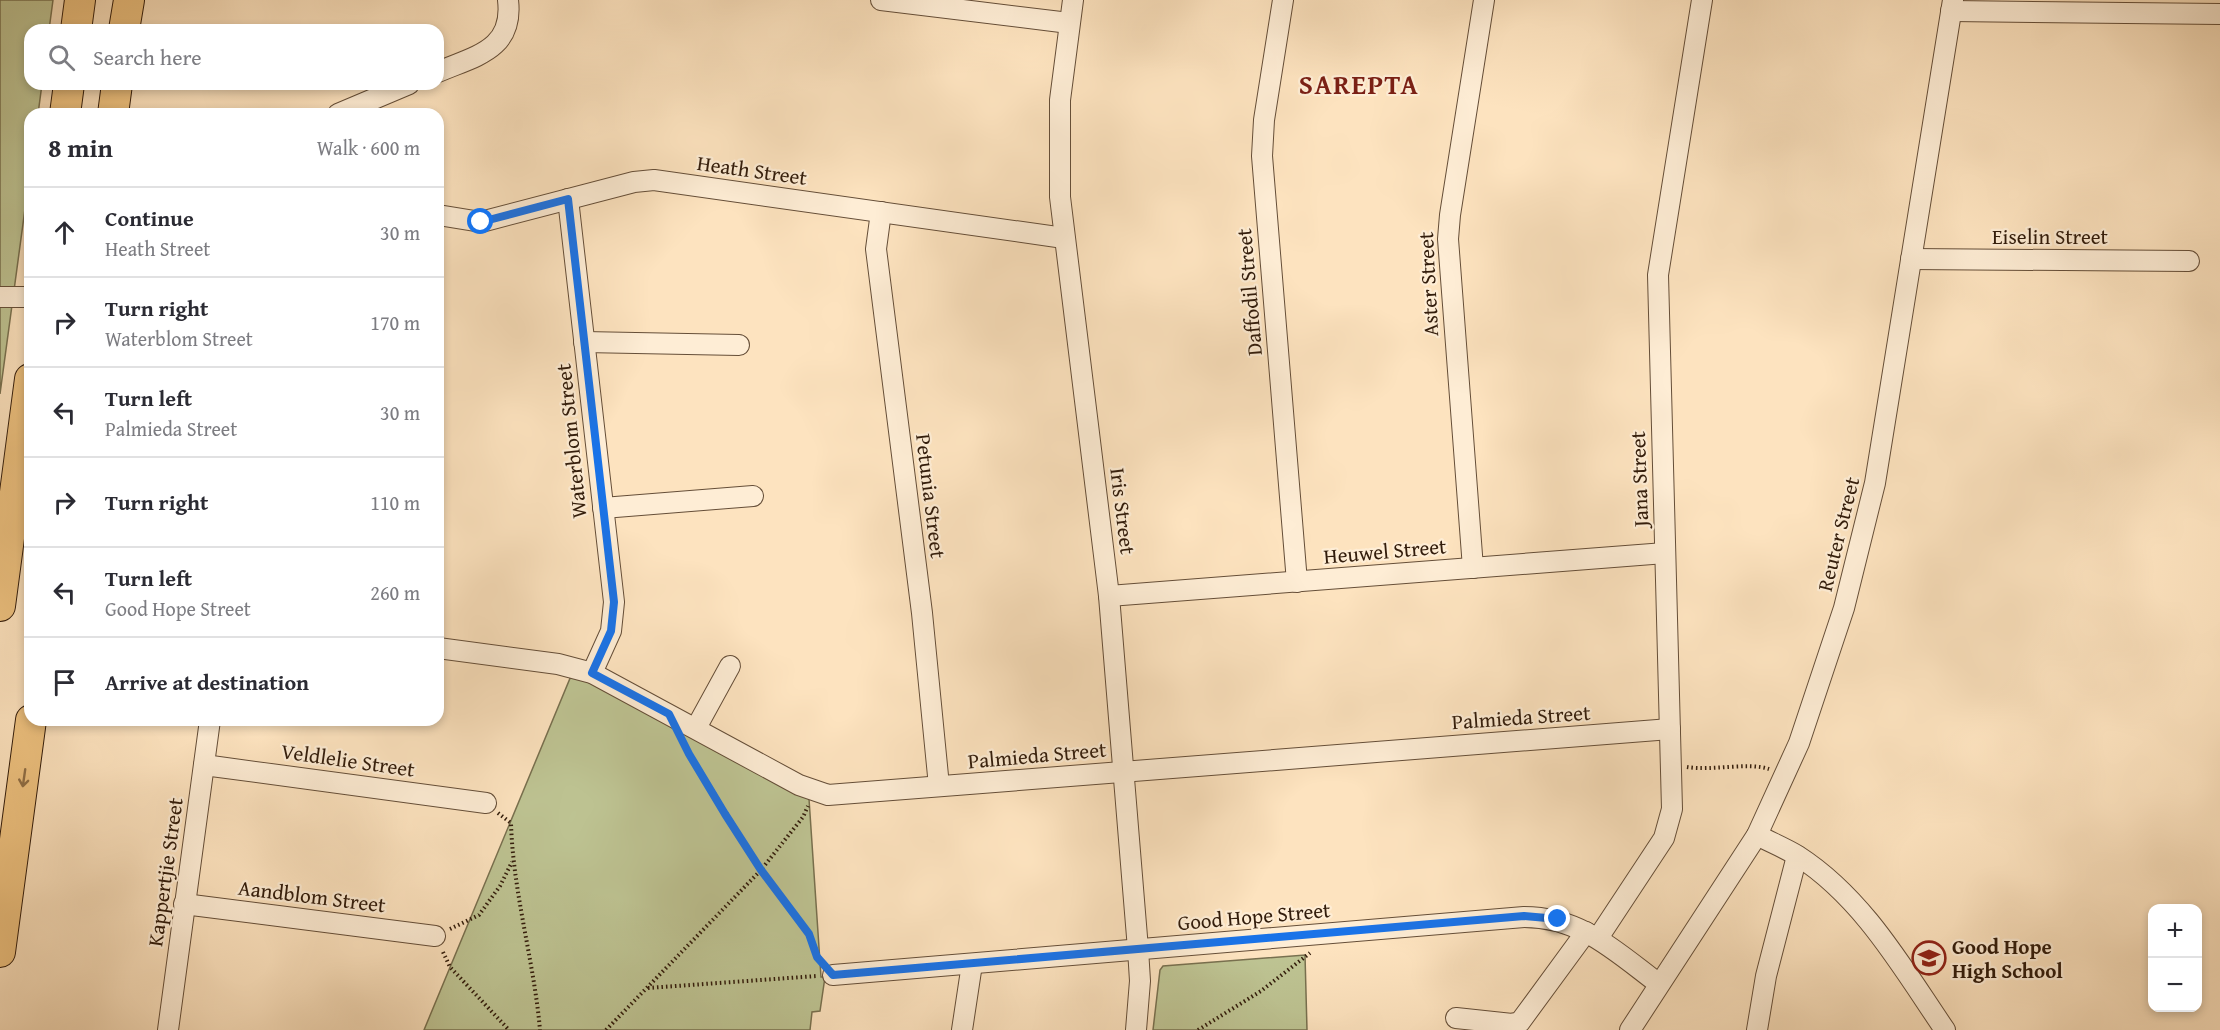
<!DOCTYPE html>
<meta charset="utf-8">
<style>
body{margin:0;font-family:"Gentium Book Plus",serif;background:#f7f7f7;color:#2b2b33}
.controls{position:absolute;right:18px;bottom:18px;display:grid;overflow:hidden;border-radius:12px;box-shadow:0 3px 9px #0003}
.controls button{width:54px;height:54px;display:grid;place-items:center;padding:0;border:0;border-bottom:2px solid #e1e1e2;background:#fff;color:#2b2b33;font:30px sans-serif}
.stop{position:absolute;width:18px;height:18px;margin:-14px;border:4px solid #1a73e8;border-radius:50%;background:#fff}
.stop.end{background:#1a73e8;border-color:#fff;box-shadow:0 2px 6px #0008}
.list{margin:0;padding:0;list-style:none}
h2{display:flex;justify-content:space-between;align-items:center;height:78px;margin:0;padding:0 24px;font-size:26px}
h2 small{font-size:20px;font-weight:400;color:#7c7c81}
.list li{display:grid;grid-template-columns:39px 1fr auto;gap:18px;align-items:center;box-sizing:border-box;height:90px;padding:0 24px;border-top:2px solid #e1e1e2}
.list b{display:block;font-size:22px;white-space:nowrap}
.list p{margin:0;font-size:20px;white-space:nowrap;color:#7c7c81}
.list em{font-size:20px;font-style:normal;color:#7c7c81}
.icon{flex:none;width:33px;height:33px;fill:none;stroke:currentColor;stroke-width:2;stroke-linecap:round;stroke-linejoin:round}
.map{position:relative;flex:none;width:2220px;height:1030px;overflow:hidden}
.search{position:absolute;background:#fff;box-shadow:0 3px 9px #0003;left:24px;top:24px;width:420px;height:66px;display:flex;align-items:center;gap:15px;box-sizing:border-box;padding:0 21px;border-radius:18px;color:#7c7c81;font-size:22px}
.panel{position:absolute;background:#fff;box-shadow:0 3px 9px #0003;left:24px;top:108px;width:420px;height:618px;border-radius:18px}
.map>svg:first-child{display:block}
.green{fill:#bec493;stroke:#78704f;stroke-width:1.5}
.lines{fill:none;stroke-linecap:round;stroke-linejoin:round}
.minor-casing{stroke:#654e38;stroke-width:22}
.highway-casing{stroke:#321c0b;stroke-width:32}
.path{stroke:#321c0b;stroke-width:4;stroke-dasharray:1.5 3;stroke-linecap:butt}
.minor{stroke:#feedd5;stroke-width:20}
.highway{stroke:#eec280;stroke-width:30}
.oneway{stroke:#906f46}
.route{stroke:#1a73e8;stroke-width:8}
.labels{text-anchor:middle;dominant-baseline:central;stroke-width:4.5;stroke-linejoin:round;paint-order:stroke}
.street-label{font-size:21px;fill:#321c0b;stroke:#feedd5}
.poi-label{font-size:21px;font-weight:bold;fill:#321c0b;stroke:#feedd5;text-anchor:start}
.district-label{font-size:27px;font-weight:bold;letter-spacing:1.5px;fill:#7a1f14;stroke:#feedd5}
</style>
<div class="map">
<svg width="2220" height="1030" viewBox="0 0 2220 1030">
<rect width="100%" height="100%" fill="#fde3bf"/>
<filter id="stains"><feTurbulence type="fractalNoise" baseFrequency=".00333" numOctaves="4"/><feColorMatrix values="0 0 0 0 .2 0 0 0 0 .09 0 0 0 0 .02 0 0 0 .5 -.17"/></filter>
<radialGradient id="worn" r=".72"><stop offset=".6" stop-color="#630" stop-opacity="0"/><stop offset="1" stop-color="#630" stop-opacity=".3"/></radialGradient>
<g class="green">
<path d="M 0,0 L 53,0 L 49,30 L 30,30 L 30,84 L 42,84 L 38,114 L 30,114 L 30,172 L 0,394 Z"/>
<path d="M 571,676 L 592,682 L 809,799 L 821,977 L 825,977 L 820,1011 L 812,1012 L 810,1030 L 424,1030 Z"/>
<path d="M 1305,955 L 1307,1030 L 1153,1030 L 1160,970 L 1163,966 Z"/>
</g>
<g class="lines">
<g class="minor-casing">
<g id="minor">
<path d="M 881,0 L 1069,23"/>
<path d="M 1073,0 L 1060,100 L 1060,197 L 1109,596 L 1138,949 L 1140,981 L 1136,1030"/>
<path d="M 1283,0 L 1264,120 L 1262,156 L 1297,582"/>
<path d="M 1951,11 L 2220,14"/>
<path d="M 438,72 C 475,56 514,50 508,0"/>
<path d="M 338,114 L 409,84"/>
<path d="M 568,199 L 614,602 L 611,631 L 592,673"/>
<path d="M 881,212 L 876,249 L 922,613 L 939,786"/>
<path d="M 438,215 L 481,222 L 634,182 L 654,180 L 1064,238"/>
<path d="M 1911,259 L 2189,261"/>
<path d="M 0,297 L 30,297"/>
<path d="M 584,342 L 739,345"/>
<path d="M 603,508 L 753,496"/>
<path d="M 1473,568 L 1448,239 L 1450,215 L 1484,0"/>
<path d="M 1109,596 L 1665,553"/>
<path d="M 438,648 L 558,664 L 592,673 L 799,785 L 828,795 L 1670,729"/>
<path d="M 696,728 L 730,666"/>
<path d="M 204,765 L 486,803"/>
<path d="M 1757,835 C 1770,842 1785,848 1798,856 C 1863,898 1902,967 1945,1030"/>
<path d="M 184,904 L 435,936"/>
<path d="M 1598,938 L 1664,838 L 1672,809 L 1658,275 L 1702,0"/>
<path d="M 833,975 L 1524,917 C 1581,917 1615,951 1659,984"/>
<path d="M 1456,1018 L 1512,1024 L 1520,1022 L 1586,932"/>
<path d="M 168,1030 L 210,720"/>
<path d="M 962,1030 L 972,964"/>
<path d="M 1630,1030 L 1757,835 L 1799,743 L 1844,608 L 1875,483 L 1953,0"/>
<path d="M 1757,1030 L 1766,976 L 1797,856"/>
</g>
</g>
<g class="highway-casing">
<g id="highway">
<path d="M 76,30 L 80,0"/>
<path d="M 124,30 L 129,0"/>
<path d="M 65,114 L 69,84"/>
<path d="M 113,114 L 117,84"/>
<path d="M 0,606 L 30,379"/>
<path d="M 0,952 L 31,720"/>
</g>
</g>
<g class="path">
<path d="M 684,744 L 761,870 L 809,935 L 822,963"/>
<path d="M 1687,767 C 1712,771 1748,762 1769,769"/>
<path d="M 498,813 L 511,823 C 513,893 534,961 540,1030"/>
<path d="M 450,929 L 479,915 L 500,886 L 512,862"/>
<path d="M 443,952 L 450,967 L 509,1030"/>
<path d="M 648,988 L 817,976"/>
<path d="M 606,1030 L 761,870 L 803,817 L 808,806"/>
<path d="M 1198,1030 L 1261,991 L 1310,953"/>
</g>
<use href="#minor" class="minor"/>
<use href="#highway" class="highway"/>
</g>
<defs><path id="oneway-shaft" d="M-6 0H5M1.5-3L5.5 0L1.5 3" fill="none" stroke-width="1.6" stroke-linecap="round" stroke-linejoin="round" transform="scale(1.5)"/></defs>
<use class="oneway" href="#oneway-shaft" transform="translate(24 778) rotate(98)"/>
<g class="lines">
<path class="route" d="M 481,222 L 568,199 L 614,602 L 611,631 L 592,673 L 669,714 L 689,754 L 725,814 L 761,870 L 809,934 L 817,957 L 833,975 L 1524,916 L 1558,919"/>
</g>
<defs>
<g id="school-ring" transform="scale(1.725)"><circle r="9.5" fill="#feedd5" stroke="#8f2418" stroke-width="1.5"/><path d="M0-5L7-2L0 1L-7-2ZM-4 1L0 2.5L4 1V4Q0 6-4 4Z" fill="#8f2418"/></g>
</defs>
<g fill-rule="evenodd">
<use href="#school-ring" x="1929" y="958"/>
</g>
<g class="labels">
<g class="street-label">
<text transform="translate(752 170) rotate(8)">Heath Street</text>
<text x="2050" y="236">Eiselin Street</text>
<text transform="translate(1428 284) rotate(-93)">Aster Street</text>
<text transform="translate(1249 292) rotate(-95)">Daffodil Street</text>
<text transform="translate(571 441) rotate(-96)">Waterblom Street</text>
<text transform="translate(1639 479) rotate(-92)">Jana Street</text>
<text transform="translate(931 496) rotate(83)">Petunia Street</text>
<text transform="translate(1123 511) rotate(83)">Iris Street</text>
<text transform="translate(1838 534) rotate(-76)">Reuter Street</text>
<text transform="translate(1385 551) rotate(-5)">Heuwel Street</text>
<text transform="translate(1521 717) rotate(-4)">Palmieda Street</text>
<text transform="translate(1037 755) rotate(-5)">Palmieda Street</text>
<text transform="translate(348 760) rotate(8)">Veldlelie Street</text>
<text transform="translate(165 872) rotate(-82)">Kappertjie Street</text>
<text transform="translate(312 896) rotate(7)">Aandblom Street</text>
<text transform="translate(1254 916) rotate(-5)">Good Hope Street</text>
</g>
<g class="poi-label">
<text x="1952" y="946">Good Hope<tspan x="1952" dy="24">High School</tspan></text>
</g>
<g class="district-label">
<text x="1359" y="84">SAREPTA</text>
</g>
</g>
<rect width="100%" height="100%" filter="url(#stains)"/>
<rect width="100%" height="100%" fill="url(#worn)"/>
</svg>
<div class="controls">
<button>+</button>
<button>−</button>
</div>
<div class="stop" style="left:481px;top:222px"></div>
<div class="stop end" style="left:1558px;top:919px"></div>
<div class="search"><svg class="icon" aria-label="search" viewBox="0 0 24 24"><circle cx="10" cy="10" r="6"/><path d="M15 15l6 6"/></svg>Search here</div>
<section class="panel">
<h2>8 min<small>Walk · 600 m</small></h2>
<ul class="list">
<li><svg class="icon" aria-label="ahead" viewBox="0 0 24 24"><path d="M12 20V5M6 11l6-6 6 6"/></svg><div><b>Continue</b><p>Heath Street</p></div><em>30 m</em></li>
<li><svg class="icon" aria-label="right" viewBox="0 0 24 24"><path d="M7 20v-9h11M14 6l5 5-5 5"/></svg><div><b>Turn right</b><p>Waterblom Street</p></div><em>170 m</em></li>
<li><svg class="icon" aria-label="left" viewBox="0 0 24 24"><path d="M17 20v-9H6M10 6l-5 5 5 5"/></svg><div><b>Turn left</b><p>Palmieda Street</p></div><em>30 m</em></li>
<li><svg class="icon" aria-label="right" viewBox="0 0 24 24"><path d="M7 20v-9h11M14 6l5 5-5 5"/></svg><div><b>Turn right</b></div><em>110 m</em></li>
<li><svg class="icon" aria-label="left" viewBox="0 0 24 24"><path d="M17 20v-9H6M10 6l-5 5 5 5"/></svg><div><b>Turn left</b><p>Good Hope Street</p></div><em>260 m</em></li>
<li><svg class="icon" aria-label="arrive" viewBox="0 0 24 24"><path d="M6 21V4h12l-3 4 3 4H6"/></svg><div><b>Arrive at destination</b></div></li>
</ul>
</section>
</div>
